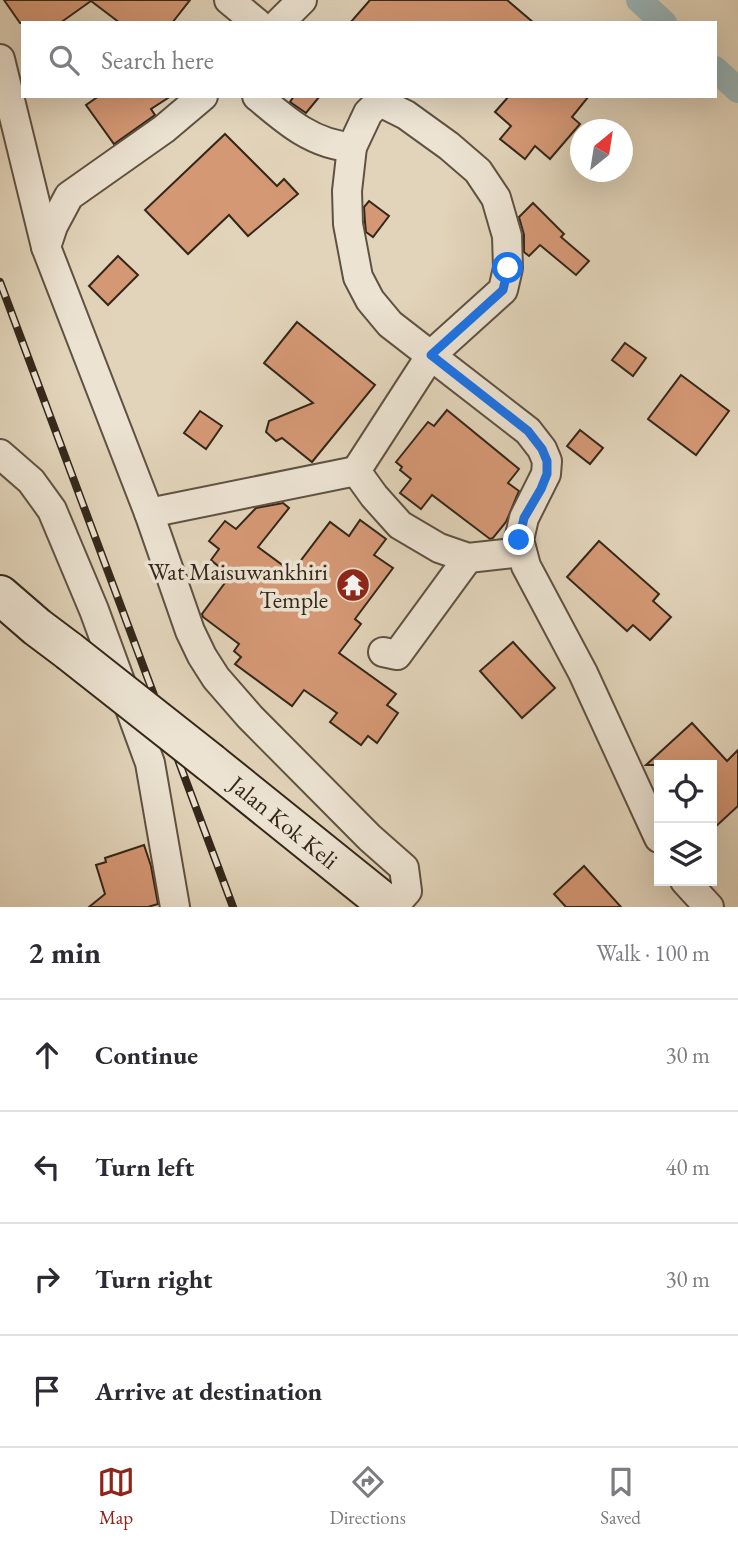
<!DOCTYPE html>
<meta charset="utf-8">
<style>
body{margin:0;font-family:"EB Garamond",serif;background:#f7f7f7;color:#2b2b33}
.controls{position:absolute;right:21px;bottom:21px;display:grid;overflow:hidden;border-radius:0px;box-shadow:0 7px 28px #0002}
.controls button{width:63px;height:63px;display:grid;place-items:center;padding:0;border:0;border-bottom:2px solid #e1e1e2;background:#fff;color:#2b2b33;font:35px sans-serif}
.compass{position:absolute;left:570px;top:119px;width:63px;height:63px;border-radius:50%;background:#fff;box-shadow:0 7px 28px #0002;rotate:30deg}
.stop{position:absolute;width:21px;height:21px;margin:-16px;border:5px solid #1a73e8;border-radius:50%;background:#fff}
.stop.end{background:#1a73e8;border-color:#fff;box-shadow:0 2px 7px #0008}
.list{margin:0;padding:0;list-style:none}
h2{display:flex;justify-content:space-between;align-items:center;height:91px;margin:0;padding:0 28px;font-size:30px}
h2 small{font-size:23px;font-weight:400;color:#7c7c81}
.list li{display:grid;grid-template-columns:46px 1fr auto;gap:21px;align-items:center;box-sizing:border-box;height:112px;padding:0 28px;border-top:2px solid #e1e1e2}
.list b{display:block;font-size:26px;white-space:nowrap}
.list em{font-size:23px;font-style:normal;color:#7c7c81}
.icon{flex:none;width:38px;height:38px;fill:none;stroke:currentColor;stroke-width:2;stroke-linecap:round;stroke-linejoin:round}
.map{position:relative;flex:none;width:738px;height:907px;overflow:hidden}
.search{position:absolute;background:#fff;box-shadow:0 7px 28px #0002;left:21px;right:21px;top:21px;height:77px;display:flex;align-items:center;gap:18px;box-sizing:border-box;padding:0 24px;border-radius:0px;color:#7c7c81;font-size:26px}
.sheet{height:539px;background:#fff}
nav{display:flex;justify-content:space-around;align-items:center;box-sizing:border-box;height:98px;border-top:2px solid #e1e1e2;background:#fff;font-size:19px;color:#7c7c81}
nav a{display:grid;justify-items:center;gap:4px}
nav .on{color:#8f2418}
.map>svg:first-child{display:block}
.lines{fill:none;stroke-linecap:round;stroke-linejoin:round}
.canal{stroke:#99b6ba;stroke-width:26}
.building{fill:#d59875;stroke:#34271a;stroke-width:2}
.street-casing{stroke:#605242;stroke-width:32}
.secondary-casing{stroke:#34271a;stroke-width:42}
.street{stroke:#ece3d2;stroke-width:28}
.secondary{stroke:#ece3d2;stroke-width:38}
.rail-casing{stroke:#34271a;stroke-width:8}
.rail{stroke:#ece3d2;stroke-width:5;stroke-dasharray:16;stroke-linecap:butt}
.secondary-bridge-casing{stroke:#34271a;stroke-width:42;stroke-linecap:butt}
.secondary-bridge{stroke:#ece3d2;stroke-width:38}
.route{stroke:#1a73e8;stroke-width:9}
.labels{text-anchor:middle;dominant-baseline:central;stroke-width:7;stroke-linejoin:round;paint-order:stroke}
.poi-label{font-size:24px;fill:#34271a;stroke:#ece3d2;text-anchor:end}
.street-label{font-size:24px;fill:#34271a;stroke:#ece3d2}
</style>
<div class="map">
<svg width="738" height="907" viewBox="0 0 738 907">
<rect width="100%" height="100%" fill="#e2d4ba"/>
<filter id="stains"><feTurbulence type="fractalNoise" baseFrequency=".00286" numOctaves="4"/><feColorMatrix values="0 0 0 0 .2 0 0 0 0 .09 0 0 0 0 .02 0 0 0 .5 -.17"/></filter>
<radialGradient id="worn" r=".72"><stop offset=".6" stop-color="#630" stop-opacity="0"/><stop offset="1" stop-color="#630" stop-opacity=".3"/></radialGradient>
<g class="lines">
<g class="canal">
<path d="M 639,0 L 664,23"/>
<path d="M 715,69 L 738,90"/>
</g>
</g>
<g class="building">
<path d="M 4,0 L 190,0 L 172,23 L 120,23 L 91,1 L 60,23 L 20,23 Z"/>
<path d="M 370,0 L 507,0 L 534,23 L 350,23 Z"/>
<path d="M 99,96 L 171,96 L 151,109 L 155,115 L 114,144 L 86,105 Z"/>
<path d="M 294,96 L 320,96 L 306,113 L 290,102 Z"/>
<path d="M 509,96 L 589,96 L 572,117 L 580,124 L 550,159 L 535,146 L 525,159 L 500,139 L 511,126 L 495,112 Z"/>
<path d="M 225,134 L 277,186 L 284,179 L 298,194 L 248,236 L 229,215 L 188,254 L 145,210 Z"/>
<path d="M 369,201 L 389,216 L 373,237 L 366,232 L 365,222 L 364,207 Z"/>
<path d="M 533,203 L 564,234 L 561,237 L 589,261 L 576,275 L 540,245 L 529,256 L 524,252 L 524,235 L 519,217 Z"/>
<path d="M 118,256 L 138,275 L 108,305 L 89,286 Z"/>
<path d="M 297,322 L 375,385 L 312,462 L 282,438 L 276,441 L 266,432 L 269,421 L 313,403 L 264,363 Z"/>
<path d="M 625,343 L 646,358 L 633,376 L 612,360 Z"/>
<path d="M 681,375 L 729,411 L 696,455 L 648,419 Z"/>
<path d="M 447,410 L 519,469 L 508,483 L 519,491 L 506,522 L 493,538 L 490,539 L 432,495 L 421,509 L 400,493 L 411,479 L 400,470 L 402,467 L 396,462 L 428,422 L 434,426 Z"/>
<path d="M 200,411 L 222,426 L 206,449 L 184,433 Z"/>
<path d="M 580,430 L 603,448 L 590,464 L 567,446 Z"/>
<path d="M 283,503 L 289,508 L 258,547 L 292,572 L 330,522 L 349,536 L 360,520 L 386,539 L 374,555 L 393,568 L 355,619 L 361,624 L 339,653 L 396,694 L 387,705 L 398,713 L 377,743 L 368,736 L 361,745 L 330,722 L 337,713 L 304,690 L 292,706 L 235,664 L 241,657 L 234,651 L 239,644 L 203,617 L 202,614 L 230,576 L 211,560 L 219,549 L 209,541 L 225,521 L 236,529 L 256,508 Z"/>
<path d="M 599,541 L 659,594 L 653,601 L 671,617 L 650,640 L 633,625 L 627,631 L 567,577 Z"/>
<path d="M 513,642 L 555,688 L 522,718 L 480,671 Z"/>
<path d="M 692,723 L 727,761 L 738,750 L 738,806 L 712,830 L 712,765 L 646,765 Z"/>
<path d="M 144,845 L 151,866 L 158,904 L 148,907 L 89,907 L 105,894 L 96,865 L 106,862 L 105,858 Z"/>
<path d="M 584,866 L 621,907 L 566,907 L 554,894 Z"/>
</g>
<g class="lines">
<g class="street-casing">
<g id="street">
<path d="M 229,0 L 257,23"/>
<path d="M 279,23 L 302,0"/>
<path d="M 0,59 L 46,247 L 149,513 L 190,631 L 202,656 L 216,678 L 250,717 L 370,838 L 404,868 L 407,891 L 393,907"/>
<path d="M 257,96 C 285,120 313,145 352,147"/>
<path d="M 385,96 L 368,113 L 352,147 L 347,191 L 348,224 L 358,277 L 370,300 L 390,324 L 528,431 L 542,449 L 547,461 L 546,474 L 524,518 L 519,540 L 526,566 L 583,673 L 659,838"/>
<path d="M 46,247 L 53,226 L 69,196 L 164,129 L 203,96"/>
<path d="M 0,454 L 31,481 L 52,510 L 94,610 L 150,763 L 175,907"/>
<path d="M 356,471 L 431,355 L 503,290 L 508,268 L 507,236 L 496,198 L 478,171 L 449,146 L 406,115 L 380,102"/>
<path d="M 149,513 L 356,471 L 374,496 L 400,525 L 439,548 L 468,558 L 522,552"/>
<path d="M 383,652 L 397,655 L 468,558"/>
<path d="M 685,881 L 709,907"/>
</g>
</g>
<g class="secondary-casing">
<g id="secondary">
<path d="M 0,595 L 37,627 L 69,651"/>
<path d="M 211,763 L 390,907"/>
</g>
</g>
<use href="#street" class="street"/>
<use href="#secondary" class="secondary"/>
<g class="rail-casing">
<path id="rail" d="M 0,282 L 233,907"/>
</g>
<use href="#rail" class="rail"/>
<g class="secondary-bridge-casing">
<path id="secondary-bridge" d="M 69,651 L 211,763"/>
</g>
<use href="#secondary-bridge" class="secondary-bridge"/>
</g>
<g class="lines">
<path class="route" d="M 508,268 L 503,290 L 431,355 L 528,431 L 542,449 L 547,461 L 547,474 L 541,489 L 524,518 L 519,540"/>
</g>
<defs>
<g id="temple-disc" transform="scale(1.75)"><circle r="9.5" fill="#8f2418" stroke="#ece3d2"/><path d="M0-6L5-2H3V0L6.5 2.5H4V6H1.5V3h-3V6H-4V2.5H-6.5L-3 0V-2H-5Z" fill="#fff"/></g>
</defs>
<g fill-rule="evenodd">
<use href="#temple-disc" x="353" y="585"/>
</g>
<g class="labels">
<g class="poi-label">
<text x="328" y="571">Wat Maisuwankhiri<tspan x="328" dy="28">Temple</tspan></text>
</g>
<g class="street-label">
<text transform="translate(284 822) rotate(39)">Jalan Kok Keli</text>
</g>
</g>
<rect width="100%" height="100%" filter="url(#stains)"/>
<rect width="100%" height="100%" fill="url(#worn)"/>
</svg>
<div class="controls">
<button><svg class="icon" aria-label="locate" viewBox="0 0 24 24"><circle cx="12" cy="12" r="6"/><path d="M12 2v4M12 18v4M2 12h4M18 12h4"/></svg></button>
<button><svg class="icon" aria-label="layers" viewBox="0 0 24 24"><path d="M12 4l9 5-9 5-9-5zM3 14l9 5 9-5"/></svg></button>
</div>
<svg class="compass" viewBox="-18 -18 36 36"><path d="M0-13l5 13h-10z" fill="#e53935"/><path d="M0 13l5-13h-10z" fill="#7c7c81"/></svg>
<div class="stop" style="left:508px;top:268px"></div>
<div class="stop end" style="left:519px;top:540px"></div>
<div class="search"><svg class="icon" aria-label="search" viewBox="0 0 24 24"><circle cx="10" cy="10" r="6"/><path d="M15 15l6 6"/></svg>Search here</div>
</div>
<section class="sheet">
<h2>2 min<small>Walk · 100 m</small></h2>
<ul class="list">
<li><svg class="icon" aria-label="ahead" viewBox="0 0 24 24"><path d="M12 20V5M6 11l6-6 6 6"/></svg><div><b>Continue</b></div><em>30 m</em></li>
<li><svg class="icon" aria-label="left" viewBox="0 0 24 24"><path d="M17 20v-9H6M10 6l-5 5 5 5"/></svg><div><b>Turn left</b></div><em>40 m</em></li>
<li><svg class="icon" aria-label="right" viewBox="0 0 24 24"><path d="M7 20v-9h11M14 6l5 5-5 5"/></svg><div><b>Turn right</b></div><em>30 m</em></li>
<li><svg class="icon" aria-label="arrive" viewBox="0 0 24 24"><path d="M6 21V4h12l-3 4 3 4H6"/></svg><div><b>Arrive at destination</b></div></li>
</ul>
</section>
<nav>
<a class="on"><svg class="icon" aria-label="map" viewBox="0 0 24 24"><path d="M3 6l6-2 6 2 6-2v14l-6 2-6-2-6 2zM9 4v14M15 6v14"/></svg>Map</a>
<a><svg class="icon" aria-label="directions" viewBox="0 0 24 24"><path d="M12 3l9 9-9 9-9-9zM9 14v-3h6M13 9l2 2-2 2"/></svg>Directions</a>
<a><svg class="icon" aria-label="saved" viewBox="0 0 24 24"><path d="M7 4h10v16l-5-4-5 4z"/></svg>Saved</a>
</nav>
